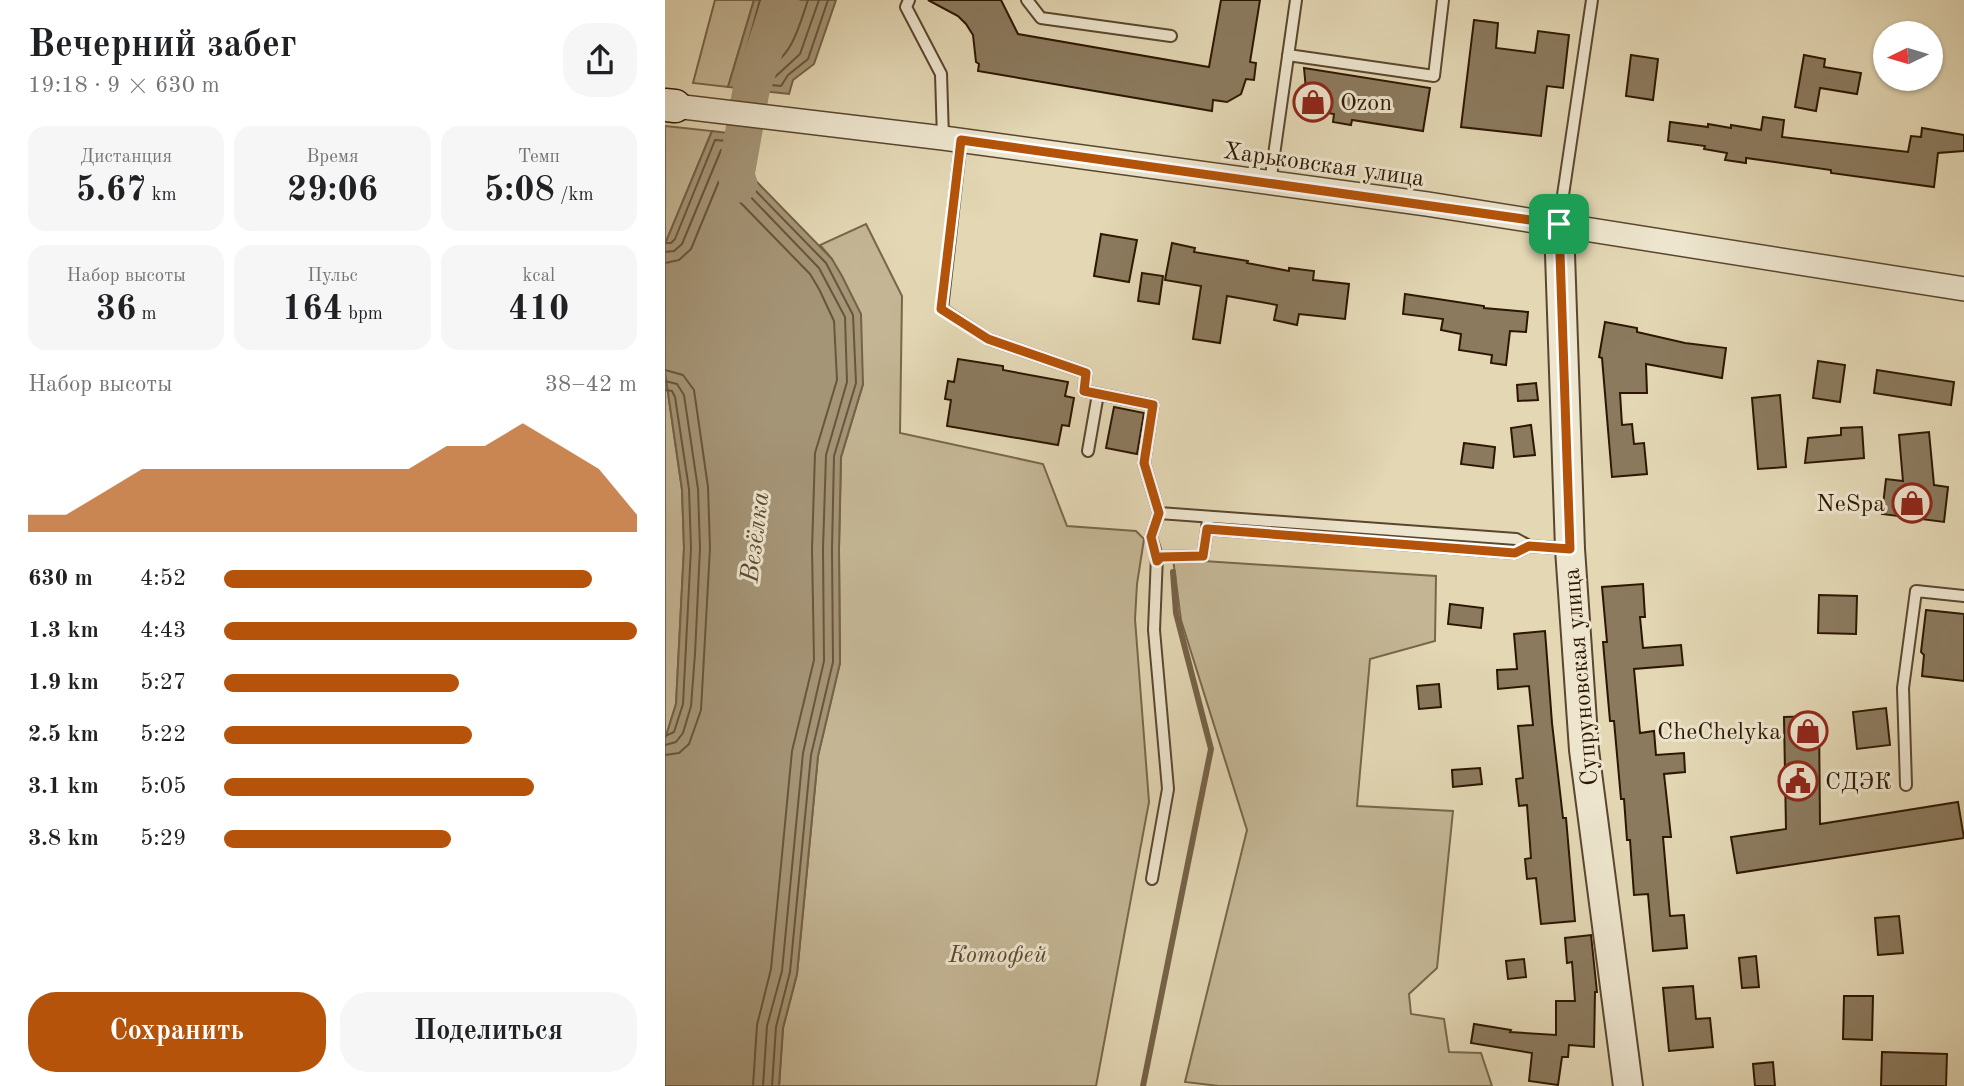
<!DOCTYPE html>
<html lang="ru">
<meta charset="utf-8">
<style>
body{margin:0;font-family:"Old Standard TT",serif;background:#f6f6f6;color:#202124;height:100vh;display:flex;flex-direction:column;font-size:26px;white-space:nowrap}
*{box-sizing:border-box;margin:0}
p{font-size:23px;color:#757577}
.icon{flex:none;width:38px;height:38px;fill:none;stroke:currentColor;stroke-width:2;stroke-linecap:round;stroke-linejoin:round}
.map{position:relative;flex:1;overflow:hidden}
.drawer{display:flex;flex-direction:column;background:#fff;width:665px}
.drawer>*{flex:none}
.needle{width:46px;rotate:265deg}
.fabs{position:absolute;left:1208px;top:21px;display:grid;gap:14px}
.fabs a{display:grid;place-items:center;width:70px;height:70px;border-radius:50%;background:#fff;box-shadow:0 2px 5px #0004;font-size:35px}
.pin{position:absolute;display:grid;place-items:center;width:60px;height:60px;color:#fff;margin:-30px;border-radius:14px;box-shadow:0 4px 10px #0006}
.round{display:grid;place-items:center;flex:none;width:74px;height:74px;border-radius:28px;background:#f6f6f6}
.overview{display:flex;align-items:center;justify-content:space-between;height:119px;padding:0 28px}
h1{font-size:38px;font-weight:800;line-height:52px}
.figures{display:grid;grid-template-columns:repeat(3,1fr);gap:10px;height:119px;padding:7px 28px}
.figures div{display:grid;align-content:center;border-radius:18px;background:#f6f6f6;text-align:center}
.figures b{font-size:35px;font-weight:800}
.figures small{font-size:19px;font-weight:400}
.figures p{font-size:19px}
.chart{height:196px;padding:14px 28px}
.chart p{display:flex;justify-content:space-between}
.chart svg{width:100%;height:126px;margin-top:7px;fill:#b45309;opacity:.7}
.action{display:flex;gap:14px;margin-top:auto;padding:14px 28px}
.action a{flex:1;height:80px;border-radius:28px;background:#b45309;color:#fff;font-size:28px;font-weight:800;line-height:80px;text-align:center}
.action a+a{background:#f6f6f6;color:#202124}
ul{padding:0 28px;list-style:none;font-size:23px}
li{display:grid;grid-template-columns:112px 84px 1fr;align-items:center;height:52px}
li i{height:18px;border-radius:9px;background:#b45309}
main{display:flex;flex:1;min-height:0}
.map>svg:first-child{display:block}
.green{fill:#c4b695;stroke:#78664a;stroke-width:2}
.water{fill:#a59577;stroke:#756247;stroke-width:2}
.lines{fill:none;stroke-linecap:round;stroke-linejoin:round}
.shore{stroke:#68563c;stroke-width:2}
.stream{stroke:#756247;stroke-width:6}
.river{stroke:#a59577;stroke-width:37}
.building{fill:#8b7a5e;stroke:#2c1600;stroke-width:2}
.service-casing{stroke:#5a462d;stroke-width:14}
.minor-casing{stroke:#5a462d;stroke-width:26}
.tertiary-casing{stroke:#5a462d;stroke-width:32}
.secondary-casing{stroke:#2c1600;stroke-width:35}
.service{stroke:#ede5ce;stroke-width:10}
.minor{stroke:#ede5ce;stroke-width:23}
.tertiary{stroke:#ede5ce;stroke-width:28}
.secondary{stroke:#ede5ce;stroke-width:32}
.route-casing{stroke:#fff;stroke-width:14}
.route{stroke:#b45309;stroke-width:9}
.labels{text-anchor:middle;stroke-width:6;stroke-linejoin:round;paint-order:stroke}
.poi-label{font-size:24px;fill:#2c1600;stroke:#ede5ce;text-anchor:start}
.street-label{font-size:24px;fill:#2c1600;stroke:#ede5ce}
.park-label{font-size:24px;font-style:italic;fill:#5a462d;stroke:#ede5ce}
.water-label{font-size:26px;font-style:italic;fill:#5c4930;stroke:#ede5ce}
</style>
<main>
<section class="drawer">
<div class="overview"><div><h1>Вечерний забег</h1><p>19:18 · 9 × 630 m</p></div><a class="round"><svg class="icon" aria-label="share" viewBox="0 0 24 24"><path d="M12 15V3M7 8l5-5 5 5M5 13v7h14v-7"/></svg></a></div>
<div class="figures">
<div><p>Дистанция</p><b>5.67<small> km</small></b></div>
<div><p>Время</p><b>29:06</b></div>
<div><p>Темп</p><b>5:08<small> /km</small></b></div>
</div>
<div class="figures">
<div><p>Набор высоты</p><b>36<small> m</small></b></div>
<div><p>Пульс</p><b>164<small> bpm</small></b></div>
<div><p>kcal</p><b>410</b></div>
</div>
<div class="chart"><p><span>Набор высоты</span>38–42 m</p>
<svg viewBox="0 0 160 44" preserveAspectRatio="none"><path d="M0 44V38L10 38L20 30L30 22L40 22L50 22L60 22L70 22L80 22L90 22L100 22L110 14L120 14L130 6L140 14L150 22L160 38V44z"/></svg>
</div>
<ul>
<li><b>630 m</b>4:52<i style="width:89%"></i></li>
<li><b>1.3 km</b>4:43<i style="width:100%"></i></li>
<li><b>1.9 km</b>5:27<i style="width:57%"></i></li>
<li><b>2.5 km</b>5:22<i style="width:60%"></i></li>
<li><b>3.1 km</b>5:05<i style="width:75%"></i></li>
<li><b>3.8 km</b>5:29<i style="width:55%"></i></li>
</ul>
<div class="action"><a>Сохранить</a><a>Поделиться</a></div>
</section>
<div class="map">
<svg width="1299" height="1086" viewBox="0 0 1299 1086">
<rect width="100%" height="100%" fill="#e3d7b4"/>
<filter id="stains"><feTurbulence type="fractalNoise" baseFrequency=".00286" numOctaves="4"/><feColorMatrix values="0 0 0 0 .2 0 0 0 0 .09 0 0 0 0 .02 0 0 0 .5 -.17"/></filter>
<radialGradient id="worn" r=".72"><stop offset=".6" stop-color="#630" stop-opacity="0"/><stop offset="1" stop-color="#630" stop-opacity=".3"/></radialGradient>
<path class="green" d="M50 0H89L63 87 28 83Z
M0 126 47 131 0 244Z
M201 224 237 296 235 433 378 464 402 526 471 531 479 539 472 584 470 619 484 802 431 1086H114L118 1028 132 974 153 756 175 663 174 549 176 457 198 384 167 259 155 245Z
M0 372 17 490 19 548 11 704 0 739Z
M508 559 771 576 770 641 705 659 692 806 788 811 772 968 744 994 746 1014 779 1019 784 1052 816 1053 827 1086H554L520 1082 582 830 516 620Z"/>
<path class="water" d="M89 0H171L149 64 128 80 124 94 63 87Z
M47 131 88 136 85 162 90 180 167 259 177 276 196 314 198 384 176 457 174 549 175 663 153 756 132 974 118 1028 114 1086H0V739L11 704 19 548 17 489 0 372V244Z"/>
<g class="lines">
<path class="shore" d="M95 0 73 80 76 82 116 86 123 75 143 59 163 0
M104 0 84 72 87 75 110 77 135 54 154 0
M114 0 98 61 101 65C126 63 136 20 143 0
M0 243H6L10 239 50 140 78 142 80 146 79 164 84 184 161 263 188 315 191 383 169 456 167 549 168 662 146 755 125 972 111 1027 107 1086
M0 252 9 251 17 244 56 150H68L77 188 154 268 180 317 182 382 161 455 158 549 159 661 138 753 117 971 102 1026 98 1086
M0 263 14 260 26 249 56 176 60 175 69 196 145 274 154 289 169 321 172 380 150 453 147 549 149 660 127 751 106 969 92 1025 88 1086
M0 370 18 375 29 390 43 487 45 548 36 710 24 744 14 753 0 755
M0 381 12 384 19 395 33 489 35 548 30 654 26 706 18 733 11 742 0 745
M0 390 7 391 10 397 24 489 26 548 18 704 9 732 0 736"/>
<path class="stream" d="M478 1086 546 749 511 613 508 572"/>
<path class="river" d="M74 184 71 175 86 91 116 0"/>
</g>
<path class="building" d="M263 0H336L353 34 544 67 556 0H595L585 62 591 63 589 80 581 79 576 94 562 102 548 100 547 111 313 71 314 64 311 62 308 35 301 24 293 16Z
M809 20 833 23 831 48 870 53 873 31 904 35 898 88 882 86 876 136 796 127Z
M966 55 993 59 988 100 961 96Z
M1139 55 1160 59 1159 67 1196 73 1192 94 1155 88 1151 111 1130 107Z
M639 68 765 88 758 131 687 120 686 125 668 122 669 114 651 111 642 100Z
M1098 117 1119 120 1117 137 1243 152 1246 136 1256 137 1257 128 1299 135V151L1273 153 1269 187 1166 173V170L1081 158V163L1060 160 1062 153 1039 149 1040 146 1003 141 1005 122 1043 127V124L1066 128V125L1096 130Z
M436 234 472 240 464 282 429 276Z
M507 243 530 248 529 252 583 261 582 263 624 271V268L649 271 648 280 684 284 680 319 634 314 632 325 609 320 612 305 562 296 555 343 528 339 536 286 500 280Z
M477 273 498 276 494 304 473 301Z
M740 294 819 306V308L863 312 861 332 845 331 841 365 826 363 827 355 794 350 796 334 776 330 778 319 738 314Z
M940 322 972 328V332L1020 343 1061 348 1057 378 981 364 982 393H955L957 425 967 424 969 444 979 443 982 474 947 477 937 358 934 357Z
M293 359 338 366V370L403 382 400 396 409 398 404 426 397 425 393 445 282 426 286 400 280 399 283 381 289 382Z
M1153 361 1180 365 1175 402 1148 398Z
M1212 370 1289 382 1286 405 1209 393Z
M871 383 873 400 853 401 852 385Z
M1115 395 1121 467 1093 469 1087 398Z
M449 407 479 413 472 454 441 448Z
M866 425 870 455 849 457 846 428Z
M1197 427 1199 458 1140 463 1143 438 1176 435V428Z
M1264 432 1269 485 1283 487 1279 522 1217 514 1221 479 1238 481 1234 435Z
M799 443 830 447 828 468 796 464Z
M978 584 980 617H975L978 648 1016 645 1018 665 969 669 975 733 989 731 991 755 1019 753 1020 772 999 774 1006 837H998L1005 916 1019 915 1022 948 988 951 983 894 969 895 965 840H962L959 799H956L949 721H945L938 642H942L937 587Z
M1154 595 1192 596 1191 634 1153 633Z
M785 604 818 608 816 628 783 624Z
M1261 610 1299 614V681L1257 676 1259 655 1256 652Z
M880 631 887 723 898 818H901L910 921 876 924 871 878 862 879 860 859 866 858 862 805 854 806 851 779 858 778 853 726 868 725 864 686 833 689 832 670 852 669 849 634Z
M774 684 776 707 754 709 752 686Z
M1221 708 1225 745 1192 749 1188 712Z
M1154 716 1155 824 1293 802 1299 838 1072 873 1066 837 1121 829 1119 717Z
M815 768 817 784 788 787 787 770Z
M1234 916 1238 953 1213 955 1210 918Z
M926 935 932 992H930L929 1047 904 1045 903 1057H897L893 1085 864 1081 867 1053 806 1043 809 1024 846 1030 845 1032 891 1035V1001H910L907 962 902 963 900 938Z
M1091 956 1094 987 1077 988 1074 958Z
M859 959 861 977 843 979 841 961Z
M1028 986 1031 1019 1045 1018 1048 1047 1004 1051 998 988Z
M1179 996H1208L1207 1040 1178 1039Z
M1217 1052 1282 1054 1281 1086H1216Z
M1108 1062 1110 1086H1090L1088 1064Z"/>
<g class="lines">
<g class="service-casing">
<path id="service" d="M244 0 241 7 276 74 278 138
M362 0 376 18 506 36
M623 55 769 76 778 0
M296 140 277 309 323 339 421 373 419 391 488 405 479 463 494 513
M605 183 631 0
M894 222 927 0
M423 451 433 394
M543 517 542 529 850 553 864 546
M492 561 496 557 538 556 542 529
M1241 785 1238 688 1251 591 1299 596
M487 879 503 789 489 630 492 556 486 537 494 513 851 539 864 546 905 549"/>
</g>
<g class="minor-casing">
<path id="minor" d="M10 106 278 138 762 204 1299 289"/>
</g>
<g class="tertiary-casing">
<path id="tertiary" d="M894 224 905 549 919 750 963 1086"/>
</g>
<g class="secondary-casing">
<path id="secondary" d="M0 105 10 106"/>
</g>
<use href="#service" class="service"/>
<use href="#minor" class="minor"/>
<use href="#tertiary" class="tertiary"/>
<use href="#secondary" class="secondary"/>
</g>
<g class="lines">
<g class="route-casing">
<path id="route" d="M296 140 894 224 905 549 864 546 850 553 542 529 538 556 496 557 492 561 486 537 494 513 479 463 488 405 419 391 421 373 323 339 276 309Z"/>
</g>
<use href="#route" class="route"/>
</g>
<defs>
<g id="shop-ring" transform="scale(2.0125)"><circle r="9.5" fill="#ede5ce" stroke="#8f2418" stroke-width="1.5"/><path d="M-5-2.5h2.3a2.7 3.5 0 0 1 5.4 0H5L5.5 6h-11ZM-1.5-2.5h3a1.5 2.3 0 0 0-3 0Z" fill="#8f2418"/></g>
<g id="civic-ring" transform="scale(2.0125)"><circle r="9.5" fill="#ede5ce" stroke="#8f2418" stroke-width="1.5"/><path d="M-.6-6.5H3V-4.5H.6V-3L4-1V1h2V6H-6V1h2V-1L-.6-3ZM-1.2 2.5V6h2.4V2.5Z" fill="#8f2418"/></g>
</defs>
<g fill-rule="evenodd">
<use href="#shop-ring" x="648" y="102"/>
<use href="#shop-ring" x="1247" y="503"/>
<use href="#shop-ring" x="1143" y="731"/>
<use href="#civic-ring" x="1133" y="781"/>
</g>
<g class="labels">
<g class="poi-label">
<text x="675" y="110">Ozon</text>
<text x="1220" y="511" text-anchor="end">NeSpa</text>
<text x="1116" y="739" text-anchor="end">CheChelyka</text>
<text x="1160" y="789">СДЭК</text>
</g>
<g class="street-label">
<text transform="translate(659 164) rotate(8)" y="8">Харьковская улица</text>
<text transform="translate(915 677) rotate(-95)" y="8">Супруновская улица</text>
</g>
<g class="park-label">
<text x="333" y="962">Котофей</text>
</g>
<g class="water-label">
<text transform="translate(89 537) rotate(-83)" y="9">Везёлка</text>
</g>
</g>
<rect width="100%" height="100%" filter="url(#stains)"/>
<rect width="100%" height="100%" fill="url(#worn)"/>
</svg>
<div class="fabs">
<a><svg class="needle" viewBox="-14 -14 28 28"><path d="M0-13l5 13h-10z" fill="#e53935"/><path d="M0 13l5-13h-10z" fill="#757577"/></svg></a>
</div>
<div class="pin" style="left:894px;top:224px;background:#1e9e55"><svg class="icon" aria-label="arrive" viewBox="0 0 24 24"><path d="M6 21V4h12l-3 4 3 4H6"/></svg></div>
</div>
</main>
